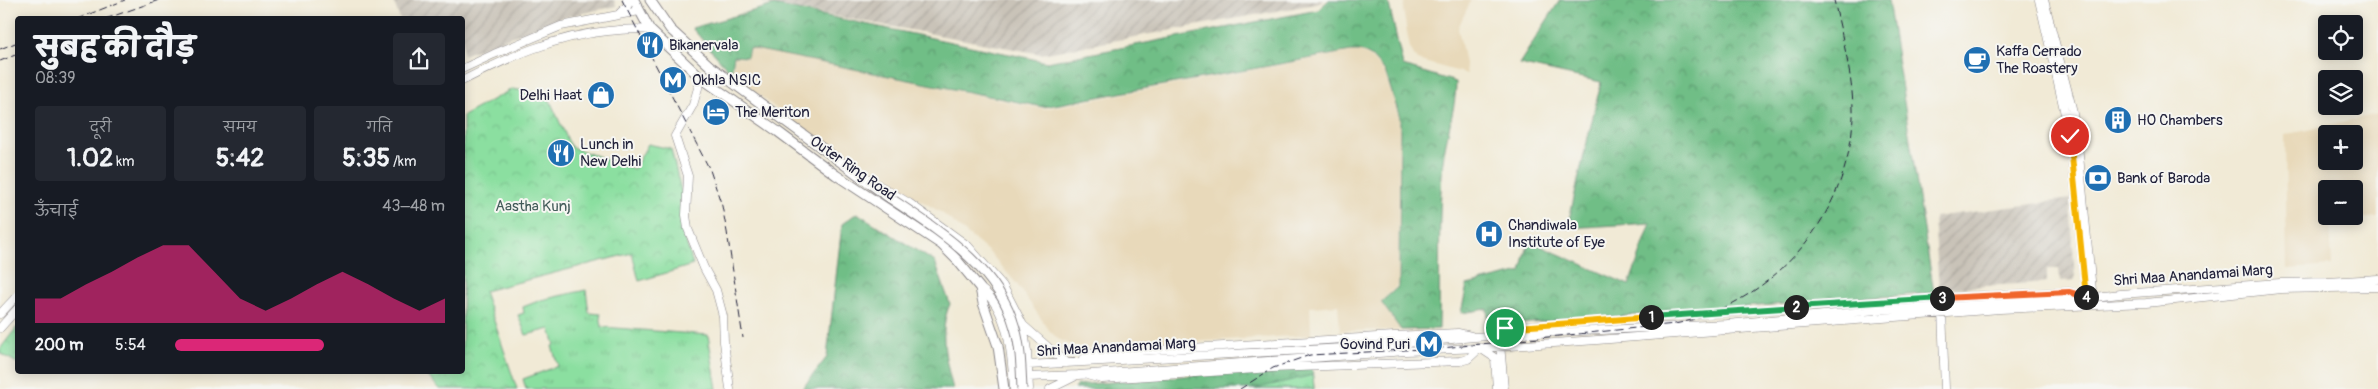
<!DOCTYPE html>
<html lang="hi">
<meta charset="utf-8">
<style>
body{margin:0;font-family:Pangolin,"Playpen Sans Deva",sans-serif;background:#242831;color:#f1f3f6;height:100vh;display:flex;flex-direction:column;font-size:19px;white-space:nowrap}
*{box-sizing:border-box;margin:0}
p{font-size:16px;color:#9ea1a6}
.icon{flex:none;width:28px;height:28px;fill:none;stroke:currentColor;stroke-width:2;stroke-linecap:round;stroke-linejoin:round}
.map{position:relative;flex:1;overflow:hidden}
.side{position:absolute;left:15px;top:16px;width:450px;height:358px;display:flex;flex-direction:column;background:#171b24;border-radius:5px;box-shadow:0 2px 12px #0003}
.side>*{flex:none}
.tools{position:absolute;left:2318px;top:15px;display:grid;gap:10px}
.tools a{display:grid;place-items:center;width:45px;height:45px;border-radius:5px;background:#171b24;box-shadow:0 2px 12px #0003;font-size:25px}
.pin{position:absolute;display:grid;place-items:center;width:42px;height:42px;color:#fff;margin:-21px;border:2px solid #fff;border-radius:50%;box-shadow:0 1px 5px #0007}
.km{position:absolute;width:25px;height:25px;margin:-12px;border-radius:50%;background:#222;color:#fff;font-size:14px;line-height:25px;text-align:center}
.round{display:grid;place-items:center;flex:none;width:52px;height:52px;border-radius:5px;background:#242831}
.overview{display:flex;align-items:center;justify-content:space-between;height:85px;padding:0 20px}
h1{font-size:28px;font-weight:800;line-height:38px}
.stats{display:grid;grid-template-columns:repeat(3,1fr);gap:8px;height:85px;padding:5px 20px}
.stats div{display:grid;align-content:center;border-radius:5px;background:#242831;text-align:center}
.stats b{font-size:25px;font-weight:800}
.stats small{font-size:14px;font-weight:400}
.stats p{font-size:14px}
.chart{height:140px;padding:10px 20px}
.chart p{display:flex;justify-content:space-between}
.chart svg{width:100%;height:90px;margin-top:5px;fill:#db2777;opacity:.7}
ul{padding:0 20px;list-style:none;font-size:16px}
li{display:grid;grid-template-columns:80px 60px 1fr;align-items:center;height:38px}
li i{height:12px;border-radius:6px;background:#db2777}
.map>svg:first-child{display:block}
.built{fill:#e8d9ba;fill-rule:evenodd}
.industrial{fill:url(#industrial-furrows)}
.grass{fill:url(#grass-tufts);stroke:#56806e}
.forest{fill:url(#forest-crowns);stroke:#497060}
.park{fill:url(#park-crowns);stroke:#56806e}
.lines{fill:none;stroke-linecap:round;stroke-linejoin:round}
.secondary-casing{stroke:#8a8688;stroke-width:9}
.primary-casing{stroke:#8a8688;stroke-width:11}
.secondary{stroke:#fff;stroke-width:8}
.primary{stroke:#fff;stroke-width:9}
.rail{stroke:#22223b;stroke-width:1;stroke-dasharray:8 4;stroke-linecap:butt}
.primary-bridge-casing{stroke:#8a8688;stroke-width:11;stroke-linecap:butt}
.primary-bridge{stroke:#fff;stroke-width:9}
.split-1-casing{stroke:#fff;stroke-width:10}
.split-2-casing{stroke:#fff;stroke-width:10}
.split-3-casing{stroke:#fff;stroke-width:10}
.split-4-casing{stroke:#fff;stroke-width:10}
.split-5-casing{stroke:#fff;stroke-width:10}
.split-1{stroke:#f5b400;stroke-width:6}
.split-2{stroke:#22a559;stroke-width:6}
.split-3{stroke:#22a559;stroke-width:6}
.split-4{stroke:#f0652b;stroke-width:6}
.split-5{stroke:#f5b400;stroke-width:6}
.labels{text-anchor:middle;stroke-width:4;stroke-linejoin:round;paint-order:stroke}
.poi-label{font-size:15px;fill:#22223b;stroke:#f6f6f2;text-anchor:start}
.street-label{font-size:15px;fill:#22223b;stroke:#f6f6f2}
.park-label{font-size:15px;fill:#425b59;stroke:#f6f6f2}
</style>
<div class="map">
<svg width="2378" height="389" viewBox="0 0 2378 389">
<defs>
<pattern id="industrial-furrows" width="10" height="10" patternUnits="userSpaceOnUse" patternTransform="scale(1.25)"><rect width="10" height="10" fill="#c9c3b8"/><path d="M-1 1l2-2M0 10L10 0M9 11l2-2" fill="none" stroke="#aca79f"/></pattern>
<pattern id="grass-tufts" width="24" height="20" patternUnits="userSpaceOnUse" patternTransform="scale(1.25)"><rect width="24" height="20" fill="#8bdfa0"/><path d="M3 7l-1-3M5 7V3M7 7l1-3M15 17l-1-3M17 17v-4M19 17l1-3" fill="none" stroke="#78bf8b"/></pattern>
<pattern id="forest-crowns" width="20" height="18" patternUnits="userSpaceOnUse" patternTransform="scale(1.25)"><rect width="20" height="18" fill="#70be86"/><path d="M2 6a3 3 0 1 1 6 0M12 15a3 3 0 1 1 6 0" fill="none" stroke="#5c9a6f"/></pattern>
<pattern id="park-crowns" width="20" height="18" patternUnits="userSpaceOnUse" patternTransform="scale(1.25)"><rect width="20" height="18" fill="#8bdfa0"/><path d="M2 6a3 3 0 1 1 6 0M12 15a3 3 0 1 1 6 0" fill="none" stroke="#78bf8b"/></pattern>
</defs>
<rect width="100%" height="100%" fill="#f6f6f2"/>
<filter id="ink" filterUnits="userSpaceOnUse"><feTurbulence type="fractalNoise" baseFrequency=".02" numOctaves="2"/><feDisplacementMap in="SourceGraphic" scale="10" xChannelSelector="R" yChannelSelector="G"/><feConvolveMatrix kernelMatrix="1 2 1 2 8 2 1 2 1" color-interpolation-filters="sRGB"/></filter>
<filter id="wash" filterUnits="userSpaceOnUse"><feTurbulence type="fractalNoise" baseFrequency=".0096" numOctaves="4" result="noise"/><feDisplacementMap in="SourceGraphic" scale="20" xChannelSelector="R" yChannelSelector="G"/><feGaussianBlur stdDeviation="1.12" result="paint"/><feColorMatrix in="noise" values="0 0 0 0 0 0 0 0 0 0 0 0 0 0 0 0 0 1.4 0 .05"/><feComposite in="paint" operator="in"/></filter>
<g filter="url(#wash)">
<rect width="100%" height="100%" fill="#f1ead6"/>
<path class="built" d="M1405 0H1471L1458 28 1467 74 1417 60 1410 48 1403 10Z
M750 48 1044 109 1351 52H1360L1370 57 1384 72 1399 118 1398 285 1380 302 1400 330 1340 331 1338 305 1310 307 1311 335 1087 348 1072 345 1058 339 1049 330 1016 283 990 253 942 213 810 135 732 74 735 57 747 58Z
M2378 114V217L2330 221 2332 266 2287 269 2285 135ZM2326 134H2354V161H2326ZM2326 189H2354V216H2326Z"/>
<path class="industrial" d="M393 0H614L616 6 560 18 463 55 462 19H400Z
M762 0H1323L1320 3 1041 54 763 3Z
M2070 199 2075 280 2060 281 2059 269H2047V282L1939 289 1934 217Z"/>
<path class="grass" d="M586 290 589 313 600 314 602 327 708 335 717 389H526L523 379 558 366 552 346 555 345 550 329 526 335 518 315 524 313 523 307 541 300Z"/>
<path class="forest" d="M1329 0H1388L1403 66 1456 82C1456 109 1446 134 1443 161 1438 217 1440 273 1439 329L1401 330 1381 302 1399 286 1400 118 1385 71 1371 56 1361 51H1351L1043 107 749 48 747 57 734 56 731 73 692 28 774 5 1047 62 1318 10Z
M1560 0H1888L1934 293 1489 326 1487 309 1461 313 1467 285 1521 272 1529 241 1629 285 1651 223 1567 228 1601 82 1519 64Z
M857 213 935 262 950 304C938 330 946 362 953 389H802L827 357 842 224Z
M1312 365 1314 389H1074L1077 385Z"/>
<path class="park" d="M512 89 547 94 571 147 634 169 648 144 671 149 682 194 684 235 693 265 639 281 632 253 484 291 517 389H440L423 371H462L463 116Z
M17 327 18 363H17L0 353V349Z
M1313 375 1314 389H1254Z"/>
</g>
<g filter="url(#ink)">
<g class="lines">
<g class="secondary-casing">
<path id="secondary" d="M2039 0 2070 136 2087 301
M2044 0 2072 108 2078 145 2093 301
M618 15 628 5 627 0
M462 69 494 54 561 26 639 11
M701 78 693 105 675 136 688 176 686 215 688 229 704 268 716 290 723 316 724 342 730 389
M462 81C509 57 555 36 608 31 622 30 636 28 650 30
M867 178 909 203 968 246 1003 286 1023 325 1027 351 1029 389
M980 288C1009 308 1012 356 1014 389
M1942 310 1945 389
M0 314 18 295
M1023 325 1066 363
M0 328 18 308
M1499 335 1502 330 1509 327 1935 298 2069 292 2083 298
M1500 344 1504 389
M1480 348 1495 358 1497 389
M1080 362 1089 354 1394 336 1458 333 1471 336
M1017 369 1028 365 1345 348 1499 335 1727 324 1877 310 2077 299 2120 294 2280 283 2327 282 2378 279
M1013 371 1028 377 1078 375 1406 351 1480 348 1597 340 2000 309 2146 303 2281 289 2378 287
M1090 376 1102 379 1272 368 1460 361 1468 359 1480 348
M1050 389 1074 377"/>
</g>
<g class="primary-casing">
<path id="primary" d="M634 0 650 30 701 78 777 131 836 175 942 245 957 260 980 288 983 303 998 346 1004 389
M650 0 670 29 710 66 887 196"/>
</g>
<use href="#secondary" class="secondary"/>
<use href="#primary" class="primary"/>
<path class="rail" d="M622 0 710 170 722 206 727 232 743 338
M77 19 125 0
M105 19 159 0
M0 49 18 42
M0 61 18 54
M1240 389 1273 368 1310 355 1442 348 1675 324C1772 304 1849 218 1853 117 1854 78 1842 38 1834 0"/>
<g class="primary-bridge-casing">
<path id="primary-bridge" d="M887 196C937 230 998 266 1015 328 1021 348 1021 369 1022 389"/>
</g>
<use href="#primary-bridge" class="primary-bridge"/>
</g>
</g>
<g class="lines" filter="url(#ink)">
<g class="split-1-casing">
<path id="split-1" d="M1505 328 1651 317"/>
</g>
<g class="split-2-casing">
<path id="split-2" d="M1651 317 1796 307"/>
</g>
<g class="split-3-casing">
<path id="split-3" d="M1796 307 1942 298"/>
</g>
<g class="split-4-casing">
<path id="split-4" d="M1942 298 2069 292 2086 297"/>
</g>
<g class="split-5-casing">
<path id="split-5" d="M2070 136 2086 297"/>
</g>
<use href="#split-1" class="split-1"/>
<use href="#split-2" class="split-2"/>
<use href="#split-3" class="split-3"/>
<use href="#split-4" class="split-4"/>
<use href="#split-5" class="split-5"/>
</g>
<defs>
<g id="restaurant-disc" transform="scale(1.4375)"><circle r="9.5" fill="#1f6fb2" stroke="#f6f6f2"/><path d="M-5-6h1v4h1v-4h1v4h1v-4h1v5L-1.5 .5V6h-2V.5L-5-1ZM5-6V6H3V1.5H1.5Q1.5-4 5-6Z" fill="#fff"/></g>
<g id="cafe-disc" transform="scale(1.4375)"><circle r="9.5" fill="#1f6fb2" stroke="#f6f6f2"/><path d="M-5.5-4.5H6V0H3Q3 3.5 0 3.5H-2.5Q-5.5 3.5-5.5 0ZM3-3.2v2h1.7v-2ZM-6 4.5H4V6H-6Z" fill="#fff"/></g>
<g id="metro-disc" transform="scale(1.4375)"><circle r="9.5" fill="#1f6fb2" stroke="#f6f6f2"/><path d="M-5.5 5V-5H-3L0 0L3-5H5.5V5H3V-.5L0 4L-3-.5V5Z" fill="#fff"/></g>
<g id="shop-disc" transform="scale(1.4375)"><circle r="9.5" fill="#1f6fb2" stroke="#f6f6f2"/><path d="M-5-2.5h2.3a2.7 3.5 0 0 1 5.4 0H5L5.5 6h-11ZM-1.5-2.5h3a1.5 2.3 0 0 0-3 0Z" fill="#fff"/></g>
<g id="hotel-disc" transform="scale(1.4375)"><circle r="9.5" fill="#1f6fb2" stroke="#f6f6f2"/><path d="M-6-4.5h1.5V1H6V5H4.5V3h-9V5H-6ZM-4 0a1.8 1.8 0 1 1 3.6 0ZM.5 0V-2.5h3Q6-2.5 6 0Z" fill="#fff"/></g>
<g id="building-disc" transform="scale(1.4375)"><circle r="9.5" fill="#1f6fb2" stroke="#f6f6f2"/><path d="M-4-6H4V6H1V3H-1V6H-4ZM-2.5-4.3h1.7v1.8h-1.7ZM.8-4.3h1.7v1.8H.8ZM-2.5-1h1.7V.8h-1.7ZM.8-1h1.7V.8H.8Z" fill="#fff"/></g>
<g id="bank-disc" transform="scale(1.4375)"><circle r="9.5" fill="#1f6fb2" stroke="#f6f6f2"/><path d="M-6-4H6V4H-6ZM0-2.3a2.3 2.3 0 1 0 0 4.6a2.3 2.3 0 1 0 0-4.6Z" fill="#fff"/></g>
<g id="hospital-disc" transform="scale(1.4375)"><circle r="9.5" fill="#1f6fb2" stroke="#f6f6f2"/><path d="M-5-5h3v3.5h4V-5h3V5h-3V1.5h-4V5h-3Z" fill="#fff"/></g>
</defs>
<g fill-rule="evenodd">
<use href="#restaurant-disc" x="650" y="45"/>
<use href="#cafe-disc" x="1977" y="60"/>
<use href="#metro-disc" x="673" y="80"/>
<use href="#shop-disc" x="601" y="95"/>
<use href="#hotel-disc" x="716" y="112"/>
<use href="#building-disc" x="2118" y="120"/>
<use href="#restaurant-disc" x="561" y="153"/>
<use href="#bank-disc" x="2098" y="178"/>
<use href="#hospital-disc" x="1489" y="234"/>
<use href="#metro-disc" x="1429" y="344"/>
</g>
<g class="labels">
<g class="poi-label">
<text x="669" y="50">Bikanervala</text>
<text x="1996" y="56">Kaffa Cerrado<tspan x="1996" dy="17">The Roastery</tspan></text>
<text x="692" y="85">Okhla NSIC</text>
<text x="582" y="100" text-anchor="end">Delhi Haat</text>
<text x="735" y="117">The Meriton</text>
<text x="2137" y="125">HO Chambers</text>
<text x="580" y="149">Lunch in<tspan x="580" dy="17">New Delhi</tspan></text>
<text x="2117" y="183">Bank of Baroda</text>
<text x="1508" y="230">Chandiwala<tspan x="1508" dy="17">Institute of Eye</tspan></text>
<text x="1410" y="349" text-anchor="end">Govind Puri</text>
</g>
<g class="street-label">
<text transform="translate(853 168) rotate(35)" y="5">Outer Ring Road</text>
<text transform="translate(2193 275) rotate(-4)" y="5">Shri Maa Anandamai Marg</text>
<text transform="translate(1116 347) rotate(-3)" y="5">Shri Maa Anandamai Marg</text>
</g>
<g class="park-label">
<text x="533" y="211">Aastha Kunj</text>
</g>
</g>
</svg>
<div class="tools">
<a><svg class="icon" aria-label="locate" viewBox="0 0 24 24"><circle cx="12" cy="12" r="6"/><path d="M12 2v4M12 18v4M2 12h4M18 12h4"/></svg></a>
<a><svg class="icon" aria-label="layers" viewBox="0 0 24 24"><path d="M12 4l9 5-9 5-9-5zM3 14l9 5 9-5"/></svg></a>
<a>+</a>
<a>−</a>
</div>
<div class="pin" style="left:1505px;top:328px;background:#1e9e55"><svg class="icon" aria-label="arrive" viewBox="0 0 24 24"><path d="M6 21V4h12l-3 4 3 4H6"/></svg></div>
<div class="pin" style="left:2070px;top:136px;background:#d93025"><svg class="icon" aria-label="check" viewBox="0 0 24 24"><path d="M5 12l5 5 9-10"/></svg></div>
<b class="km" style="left:1651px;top:317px">1</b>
<b class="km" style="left:1796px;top:307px">2</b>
<b class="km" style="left:1942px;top:298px">3</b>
<b class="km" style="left:2086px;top:297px">4</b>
<section class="side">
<div class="overview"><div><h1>सुबह की दौड़</h1><p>08:39</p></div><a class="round"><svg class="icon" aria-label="share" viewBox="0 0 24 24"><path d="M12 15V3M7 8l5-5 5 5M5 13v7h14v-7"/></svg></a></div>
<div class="stats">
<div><p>दूरी</p><b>1.02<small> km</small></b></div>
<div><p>समय</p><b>5:42</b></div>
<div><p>गति</p><b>5:35<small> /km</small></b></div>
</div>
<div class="chart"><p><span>ऊँचाई</span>43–48 m</p>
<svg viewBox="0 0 160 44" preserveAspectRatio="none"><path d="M0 44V32L10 32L20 25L30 19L40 12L50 6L60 6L70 19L80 32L90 38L100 32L110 25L120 19L130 25L140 32L150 38L160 32V44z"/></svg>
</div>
<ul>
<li><b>200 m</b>5:54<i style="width:55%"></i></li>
</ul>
</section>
</div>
